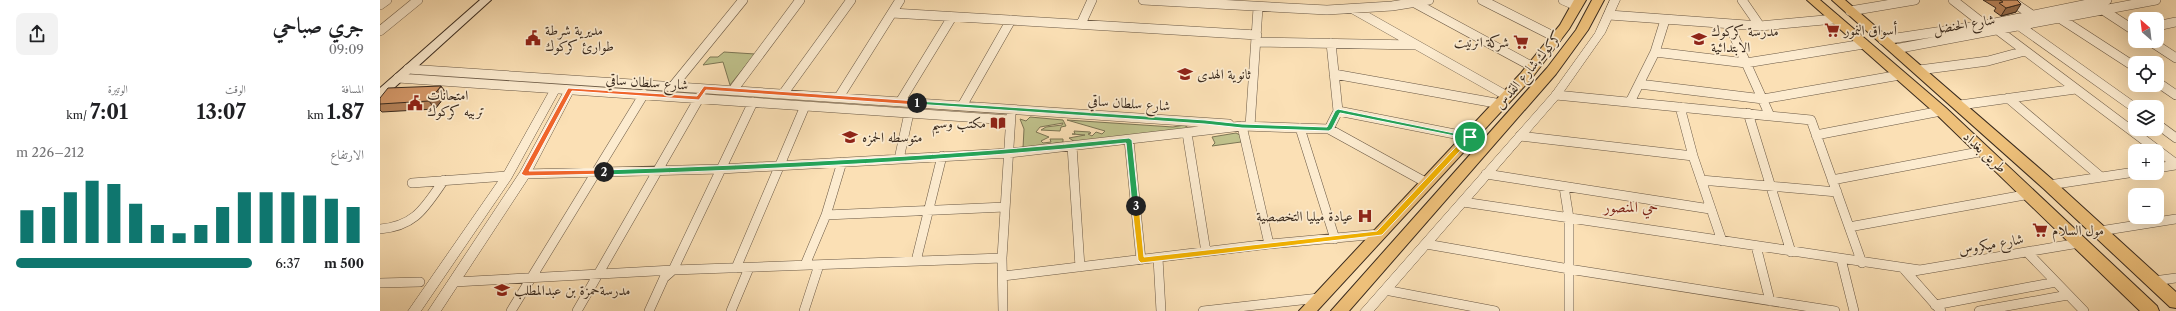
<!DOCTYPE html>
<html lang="ar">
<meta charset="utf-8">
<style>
body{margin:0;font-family:"Libre Caslon Text",Amiri,serif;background:#f2f2f2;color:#202124;direction:rtl;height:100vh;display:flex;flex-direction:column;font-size:15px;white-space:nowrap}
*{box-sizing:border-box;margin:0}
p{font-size:13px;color:#757577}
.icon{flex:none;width:22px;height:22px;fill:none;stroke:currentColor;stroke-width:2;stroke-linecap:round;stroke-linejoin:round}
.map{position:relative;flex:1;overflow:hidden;direction:ltr}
.panel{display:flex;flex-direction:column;background:#fff;width:380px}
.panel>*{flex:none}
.needle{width:26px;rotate:332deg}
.tools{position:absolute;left:1748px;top:12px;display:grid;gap:8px}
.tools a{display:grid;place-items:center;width:36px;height:36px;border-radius:8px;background:#fff;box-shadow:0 4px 16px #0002;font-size:20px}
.pin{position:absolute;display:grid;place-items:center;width:34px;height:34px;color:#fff;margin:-17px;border:2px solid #fff;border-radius:50%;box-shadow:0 1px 4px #0007}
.km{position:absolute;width:20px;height:20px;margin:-10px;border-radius:50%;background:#222;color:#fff;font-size:11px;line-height:20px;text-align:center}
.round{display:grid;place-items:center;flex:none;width:42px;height:42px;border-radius:8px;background:#f2f2f2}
.head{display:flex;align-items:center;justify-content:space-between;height:68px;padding:0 16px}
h1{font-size:22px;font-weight:800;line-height:30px}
.figures{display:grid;grid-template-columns:repeat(3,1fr);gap:6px;height:68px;padding:4px 16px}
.figures div{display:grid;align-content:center}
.figures b{font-size:20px;font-weight:800}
.figures small{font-size:11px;font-weight:400}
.figures p{font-size:11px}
.chart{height:112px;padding:8px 16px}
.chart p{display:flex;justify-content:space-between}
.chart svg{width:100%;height:72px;margin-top:4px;stroke:#0f766e;stroke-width:6}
ul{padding:0 16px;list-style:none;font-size:13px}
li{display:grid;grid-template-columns:64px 48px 1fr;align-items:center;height:30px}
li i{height:10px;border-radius:5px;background:#0f766e}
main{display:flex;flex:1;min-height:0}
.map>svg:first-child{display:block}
.green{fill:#c0c28c;stroke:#7c7655}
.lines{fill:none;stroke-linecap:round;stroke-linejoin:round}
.minor-casing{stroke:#6a5844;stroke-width:10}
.tertiary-casing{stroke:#6a5844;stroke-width:1}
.secondary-casing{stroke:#392a1e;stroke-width:2}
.primary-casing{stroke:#392a1e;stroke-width:2}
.minor{stroke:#fcebcf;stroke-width:9}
.tertiary{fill:#fcebcf;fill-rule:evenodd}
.secondary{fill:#fcebcf;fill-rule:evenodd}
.primary{fill:#eec07a;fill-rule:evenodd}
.wall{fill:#b58259;stroke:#392a1e}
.shaded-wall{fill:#946a49;stroke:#392a1e}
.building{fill:#d39768;stroke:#392a1e}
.split-1{fill:#22a559;stroke:#fff}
.split-2{fill:#f0652b;stroke:#fff}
.split-3{fill:#22a559;stroke:#fff}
.split-4{fill:#f5b400;stroke:#fff}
.labels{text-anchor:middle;stroke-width:3.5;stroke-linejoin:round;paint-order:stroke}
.street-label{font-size:14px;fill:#392a1e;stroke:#fcebcf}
.poi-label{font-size:14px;fill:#392a1e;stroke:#fcebcf;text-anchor:start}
.neighbourhood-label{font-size:15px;fill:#7a1f14;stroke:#fcebcf}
</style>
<main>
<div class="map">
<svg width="1796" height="311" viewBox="0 0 1796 311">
<rect width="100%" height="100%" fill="#fbe0b5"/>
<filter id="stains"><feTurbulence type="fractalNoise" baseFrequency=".005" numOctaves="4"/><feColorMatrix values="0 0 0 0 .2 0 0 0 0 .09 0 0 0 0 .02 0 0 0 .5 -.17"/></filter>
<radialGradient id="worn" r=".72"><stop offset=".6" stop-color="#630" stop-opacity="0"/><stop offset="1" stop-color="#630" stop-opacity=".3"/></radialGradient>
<path class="green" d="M344 52 375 54 350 85 343 62 323 65 330 57H338Z
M650 117 683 120 686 126 681 127 680 131 661 130 666 127 682 125 683 123 660 127 656 132 669 137 661 141 663 143 671 142 670 139H683V142L643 148 644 129 640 119 646 121Z
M687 120 793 127 804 125 810 129 695 142 689 138 705 135 692 134H695L694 131 710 132 711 133 708 134 712 136 716 132 722 134 725 131Z
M856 133 860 135 861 142 832 146 835 143 832 137Z"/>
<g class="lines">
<g class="minor-casing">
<path id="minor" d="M763 0 947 10 1012 6 1049 0
M1102 0 1177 38
M1183 0 1197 6
M1362 0 1380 26
M1573 0 1605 25
M1630 0 1652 15
M1035 3 1153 67
M0 5 7 0
M973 9 1127 96
M1723 10 1755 31
M1470 11 1535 0
M512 13 877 35
M1229 15 1380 26 1455 19
M1681 19 1755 67
M701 24 712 0
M1349 25 1390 116
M1777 26 1796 22
M1641 27 1755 108
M0 31 38 0
M1619 31 1796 164
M1503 40 1610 24 1727 0
M1770 41 1796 58
M876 42 1035 45
M1515 49 1776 0
M1275 52 1366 63 1484 44
M28 69 849 124
M1539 70 1608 61 1645 51
M954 74 1121 104
M18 78 630 120
M1777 82 1796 95
M1259 84 1383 99 1520 75
M293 86 363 0
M353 90 420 0
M403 94 471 0
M1176 95 1431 120 1482 263
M459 97 520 0
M1628 98 1721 177
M520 102 572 17
M1250 102 1275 52 1285 20
M1580 105 1696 89
M582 106 631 20
M1300 107 1313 156 1342 241
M958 111 1090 137
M1368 113 1411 252
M1777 124 1796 138
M862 126 889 244
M870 126 878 8
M920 128 955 239
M949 129 958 111 951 43
M807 133 826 252
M1436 135 1561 111
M1140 136 1313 156
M749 140 761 260
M692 146 700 267
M519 159 529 113
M1777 168 1796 165
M145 174 341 169 629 153 862 126 949 129 1047 183
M1106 174 1330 209
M1321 180 1457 192
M1452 180 1604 151
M32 183 127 176
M1669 185 1755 172
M1184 187 1189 218V311
M1083 202 1540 270
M446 215 625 207
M1469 227 1650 194
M0 229C36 226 45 207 64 180
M1720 231 1796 219
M1046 244 1189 269 1455 311
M1376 246 1390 301
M1647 252 1704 311
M778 258 781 311
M1461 259 1474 311
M536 261 562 156
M425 265 446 215 462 162
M356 268 425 106
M1523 268 1561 311
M1534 271 1699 243
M623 276 889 244 999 234
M1774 281 1796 278
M74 282 293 270 622 258
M0 283 40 282
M1005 290 1115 311
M1555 305 1676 282
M131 311 264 94
M197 311 321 95
M269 311 284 278 293 270 373 102
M351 311 369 268
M424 311 439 265
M623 311 622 258 631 115
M823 311 939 298
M1599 311 1688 295"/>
</g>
<g class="tertiary-casing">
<path id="tertiary" d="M1230 0H1240L1225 33 1180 97 994 311H980L1172 93 1215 33Z
M176 85 181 88 131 179 41 311H28L123 174 171 88Z
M190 86 195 89 149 177 61 311H48L140 172 185 89Z"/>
</g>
<g class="secondary-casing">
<path id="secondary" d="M100 0H111L4 97 0 98V88Z"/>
</g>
<g class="primary-casing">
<path id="primary" d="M1194 0H1206L1189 29 1151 79 937 311H919L1141 73 1180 25Z
M1212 0H1224L1208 30 1176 74 969 311H951L1167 68 1196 30Z
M1427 0H1440L1566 108 1777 306 1779 311H1760L1556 114Z
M1452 0H1465L1674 181 1796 292V308L1790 307 1664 189Z"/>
</g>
<use href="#minor" class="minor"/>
<use href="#tertiary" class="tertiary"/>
<use href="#secondary" class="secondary"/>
<use href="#primary" class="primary"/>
</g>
<path class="wall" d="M1603 0H1637L1636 12 1621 16 1614 11 1616 8Z
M67 94 55 109 2 112 0 110V98Z"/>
<path class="shaded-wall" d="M1641 4 1636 12 1621 16 1626 8Z
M61 86 67 94 55 109 49 101Z"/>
<path class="building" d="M1620 0H1637L1641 4 1626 8 1619 3 1623 2Z
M61 86 49 101 0 104V98L8 88Z"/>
<path class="split-1" d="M537 101 825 120 862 124 947 127 955 111 958 109 1093 137 1090 139 960 113 952 129 949 131 862 128 825 124 535 104Z"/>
<path class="split-2" d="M324 86 537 101 540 103 537 105 326 90 319 100 192 91 149 171 224 170 228 172 227 174 145 176 141 174 188 88 317 96Z"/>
<path class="split-3" d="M749 138 752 140 759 206 756 208 752 206 746 143C573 161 398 169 224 175L221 172 224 170C399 164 575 156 749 138Z"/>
<path class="split-4" d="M1087 135 1093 137 1002 235 761 263 758 260 752 206 756 203 759 206 764 257 997 231Z"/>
<defs>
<g id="supermarket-bare" transform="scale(1.2)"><path d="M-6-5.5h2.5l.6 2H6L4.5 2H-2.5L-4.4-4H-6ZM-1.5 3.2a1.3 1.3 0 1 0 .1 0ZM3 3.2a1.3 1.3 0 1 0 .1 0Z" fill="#8f2418" stroke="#fcebcf" stroke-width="2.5" paint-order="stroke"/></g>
<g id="civic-bare" transform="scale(1.2)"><path d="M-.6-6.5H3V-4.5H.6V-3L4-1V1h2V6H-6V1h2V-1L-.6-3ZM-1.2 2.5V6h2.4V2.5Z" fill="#8f2418" stroke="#fcebcf" stroke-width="2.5" paint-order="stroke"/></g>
<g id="school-bare" transform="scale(1.2)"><path d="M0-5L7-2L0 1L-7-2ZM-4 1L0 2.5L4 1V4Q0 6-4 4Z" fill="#8f2418" stroke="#fcebcf" stroke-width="2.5" paint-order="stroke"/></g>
<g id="library-bare" transform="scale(1.2)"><path d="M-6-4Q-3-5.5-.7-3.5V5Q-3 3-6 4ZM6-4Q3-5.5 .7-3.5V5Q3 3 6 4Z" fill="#8f2418" stroke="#fcebcf" stroke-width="2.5" paint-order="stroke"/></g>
<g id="hospital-bare" transform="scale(1.2)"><path d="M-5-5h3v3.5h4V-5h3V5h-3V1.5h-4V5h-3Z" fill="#8f2418" stroke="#fcebcf" stroke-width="2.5" paint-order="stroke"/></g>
</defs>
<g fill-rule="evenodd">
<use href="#supermarket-bare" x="1452" y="30"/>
<use href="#civic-bare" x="153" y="38"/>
<use href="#school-bare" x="1319" y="39"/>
<use href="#supermarket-bare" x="1141" y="42"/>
<use href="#school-bare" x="805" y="74"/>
<use href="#civic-bare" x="35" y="103"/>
<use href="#library-bare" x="618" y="123"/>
<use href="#school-bare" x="470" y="137"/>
<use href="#hospital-bare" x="985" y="216"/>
<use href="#supermarket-bare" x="1660" y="230"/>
<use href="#school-bare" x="122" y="290"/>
</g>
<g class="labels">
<g class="street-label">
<text transform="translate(1584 24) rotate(-9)" y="5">شارع الحنضل</text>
<text transform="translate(1148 70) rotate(-50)" y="5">كركوك,شارع القدس</text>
<text transform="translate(267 82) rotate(4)" y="5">شارع سلطان ساقي</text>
<text transform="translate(749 103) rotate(4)" y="5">شارع سلطان ساقي</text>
<text transform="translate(1605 152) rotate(43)" y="5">طريق بغداد</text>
<text transform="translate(1611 244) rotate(-10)" y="5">شارع ميكروس</text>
</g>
<g class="poi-label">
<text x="165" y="35">مديرية شرطة<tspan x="165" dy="16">طوارئ كركوك</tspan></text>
<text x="1464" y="35">أسواق النمور</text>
<text x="1331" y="36">مدرسة كركوك<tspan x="1331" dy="16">الابتدائية</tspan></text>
<text x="1129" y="47" text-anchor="end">شركة انرنيت</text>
<text x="817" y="79">ثانوية الهدى</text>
<text x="47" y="100">امتحانات<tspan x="47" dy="16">تربيه كركوك</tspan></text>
<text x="606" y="128" text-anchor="end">مكتب وسيم</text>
<text x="482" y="142">متوسطه الحمزه</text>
<text x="973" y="221" text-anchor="end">عيادة ميليا التخصصية</text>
<text x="1672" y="235">مول السلام</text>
<text x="134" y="295">مدرسةحمزة بن عبدالمطلب</text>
</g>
<g class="neighbourhood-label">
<text x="1251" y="212">حي المنصور</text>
</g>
</g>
<rect width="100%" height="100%" filter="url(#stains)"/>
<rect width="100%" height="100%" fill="url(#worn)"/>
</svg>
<div class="tools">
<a><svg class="needle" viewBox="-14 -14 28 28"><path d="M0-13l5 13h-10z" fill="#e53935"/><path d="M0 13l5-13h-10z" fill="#757577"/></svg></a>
<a><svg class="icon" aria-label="locate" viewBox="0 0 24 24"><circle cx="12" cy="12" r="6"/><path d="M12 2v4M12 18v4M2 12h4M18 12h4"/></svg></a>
<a><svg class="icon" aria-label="layers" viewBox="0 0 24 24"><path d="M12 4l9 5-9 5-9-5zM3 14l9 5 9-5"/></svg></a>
<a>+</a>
<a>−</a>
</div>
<div class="pin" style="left:1090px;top:137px;background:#1e9e55"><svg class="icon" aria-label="arrive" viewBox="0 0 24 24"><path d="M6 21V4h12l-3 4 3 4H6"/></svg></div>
<b class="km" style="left:537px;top:103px">1</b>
<b class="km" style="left:224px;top:172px">2</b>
<b class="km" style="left:756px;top:206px">3</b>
</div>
<section class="panel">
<div class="head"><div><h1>جري صباحي</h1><p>09:09</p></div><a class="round"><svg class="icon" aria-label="share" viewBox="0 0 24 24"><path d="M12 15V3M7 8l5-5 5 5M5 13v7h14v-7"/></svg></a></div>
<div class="figures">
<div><p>المسافة</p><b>1.87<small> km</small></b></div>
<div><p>الوقت</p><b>13:07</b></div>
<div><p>الوتيرة</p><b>7:01<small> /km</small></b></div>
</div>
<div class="chart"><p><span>الارتفاع</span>212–226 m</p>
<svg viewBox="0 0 160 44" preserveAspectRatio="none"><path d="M5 44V24M15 44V22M25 44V13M35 44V6M45 44V8M55 44V20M65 44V33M75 44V38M85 44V33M95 44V22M105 44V13M115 44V13M125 44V13M135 44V15M145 44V17M155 44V22"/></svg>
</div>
<ul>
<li><b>500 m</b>6:37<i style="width:100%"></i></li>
</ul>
</section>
</main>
